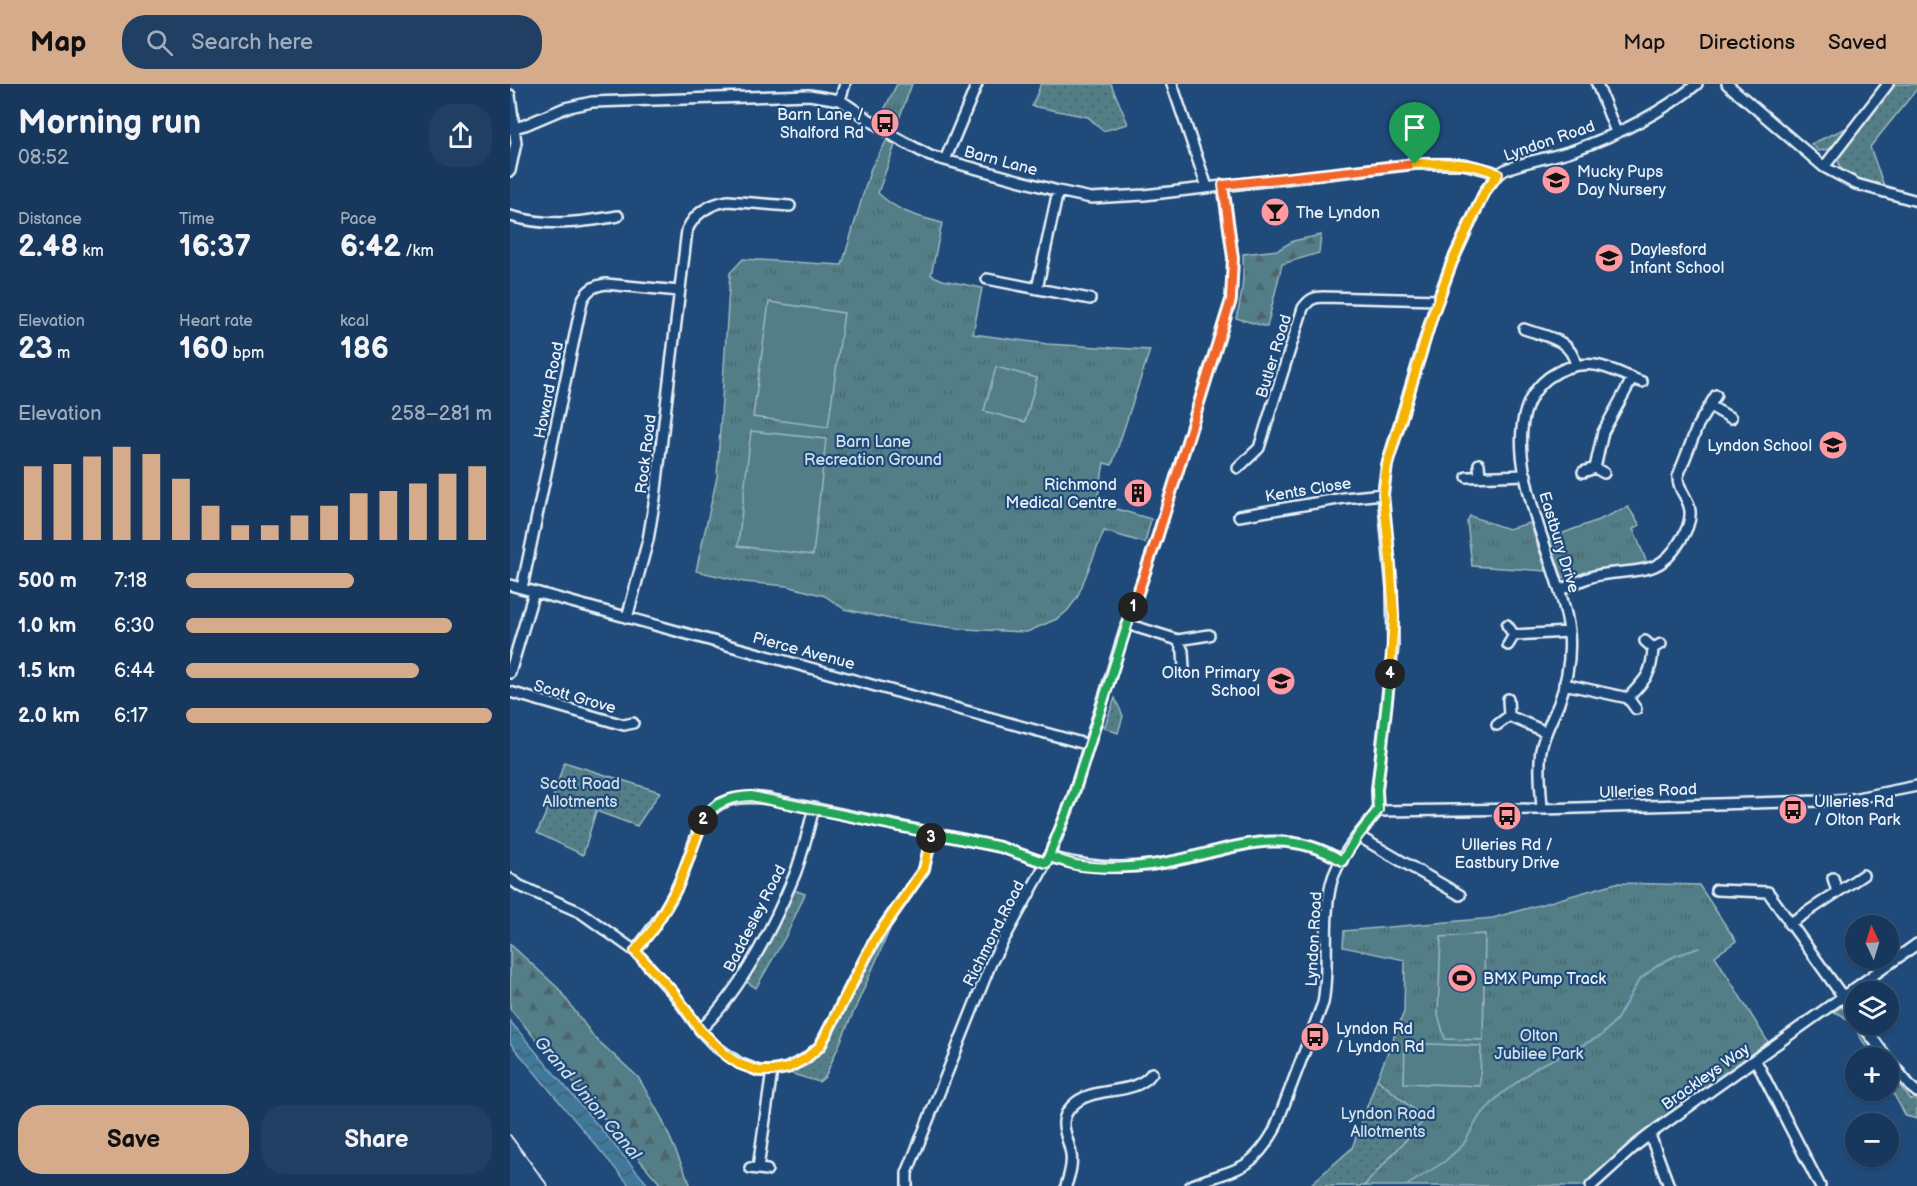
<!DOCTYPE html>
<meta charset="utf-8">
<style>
body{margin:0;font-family:"Balsamiq Sans",sans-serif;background:#203f62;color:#f1f3f6;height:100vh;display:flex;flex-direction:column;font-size:22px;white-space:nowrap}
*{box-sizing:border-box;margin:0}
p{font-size:20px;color:#9eacbb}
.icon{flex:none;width:33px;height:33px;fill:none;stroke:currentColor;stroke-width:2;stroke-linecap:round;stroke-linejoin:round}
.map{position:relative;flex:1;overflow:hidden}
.sheet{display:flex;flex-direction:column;background:#17385c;width:510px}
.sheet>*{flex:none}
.needle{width:39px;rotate:356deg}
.tools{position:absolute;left:1335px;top:831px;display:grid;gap:12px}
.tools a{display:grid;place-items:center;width:54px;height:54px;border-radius:50%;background:#17385c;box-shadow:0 2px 4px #0004,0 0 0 2px #365272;font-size:30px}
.pin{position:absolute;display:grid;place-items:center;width:51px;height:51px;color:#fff;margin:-62px -26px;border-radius:50% 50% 50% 0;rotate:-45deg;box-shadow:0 0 6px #0007}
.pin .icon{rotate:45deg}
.km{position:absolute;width:30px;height:30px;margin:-15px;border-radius:50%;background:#222;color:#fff;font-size:16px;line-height:30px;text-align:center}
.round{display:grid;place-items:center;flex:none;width:63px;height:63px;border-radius:24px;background:#203f62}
.headline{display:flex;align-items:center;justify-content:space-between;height:102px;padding:0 18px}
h1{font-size:33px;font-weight:800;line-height:45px}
.stats{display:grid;grid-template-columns:repeat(3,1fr);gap:9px;height:102px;padding:6px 18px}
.stats div{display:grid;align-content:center}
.stats b{font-size:30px;font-weight:800}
.stats small{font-size:16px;font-weight:400}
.stats p{font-size:16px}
.chart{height:168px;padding:12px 18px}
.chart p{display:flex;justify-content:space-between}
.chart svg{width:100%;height:108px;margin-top:6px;stroke:#d6ab8b;stroke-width:6}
.action{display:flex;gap:12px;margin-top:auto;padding:12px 18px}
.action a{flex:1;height:69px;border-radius:24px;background:#d6ab8b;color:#111;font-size:24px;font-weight:800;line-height:69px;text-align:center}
.action a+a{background:#203f62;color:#f1f3f6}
ul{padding:0 18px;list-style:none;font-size:20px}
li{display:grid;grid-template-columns:96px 72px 1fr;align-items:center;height:45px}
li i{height:15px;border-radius:8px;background:#d6ab8b}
header{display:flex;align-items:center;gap:36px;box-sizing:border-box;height:84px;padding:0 30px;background:#d6ab8b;color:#111}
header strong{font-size:28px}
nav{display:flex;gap:33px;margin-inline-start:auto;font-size:21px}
.search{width:420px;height:54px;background:#203f62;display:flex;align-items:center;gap:15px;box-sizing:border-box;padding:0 21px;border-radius:24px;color:#9eacbb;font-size:22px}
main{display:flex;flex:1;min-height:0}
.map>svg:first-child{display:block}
.grass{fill:url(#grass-dots);stroke:#9eb8c0;stroke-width:1.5}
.forest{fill:url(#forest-firs);stroke:#9eb8c0;stroke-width:1.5}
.park{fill:url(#park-tufts);stroke:#9eb8c0;stroke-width:1.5}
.pitch{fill:#537e87;stroke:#9eb8c0;stroke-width:1.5}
.water{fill:url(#water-waves);stroke:#83a8c0;stroke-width:1.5}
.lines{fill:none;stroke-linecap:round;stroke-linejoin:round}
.stream{stroke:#83a8c0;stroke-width:2}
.minor-casing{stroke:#e8f1f8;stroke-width:14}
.minor{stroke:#1f4a7a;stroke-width:9}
.rail{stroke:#e8f1f8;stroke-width:2}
.split-1-casing{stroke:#fff;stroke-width:12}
.split-2-casing{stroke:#fff;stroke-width:12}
.split-3-casing{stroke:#fff;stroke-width:12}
.split-4-casing{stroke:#fff;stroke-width:12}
.split-5-casing{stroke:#fff;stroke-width:12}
.split-1{stroke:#f0652b;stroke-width:8}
.split-2{stroke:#22a559;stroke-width:8}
.split-3{stroke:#f5b400;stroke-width:8}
.split-4{stroke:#22a559;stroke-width:8}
.split-5{stroke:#f5b400;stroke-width:8}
.labels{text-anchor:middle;stroke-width:4.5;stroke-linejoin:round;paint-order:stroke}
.poi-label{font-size:16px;fill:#e8f1f8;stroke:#1f4a7a;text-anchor:start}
.street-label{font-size:16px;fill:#e8f1f8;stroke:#1f4a7a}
.park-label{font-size:16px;fill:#d2e0e7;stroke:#1f4a7a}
.water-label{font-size:18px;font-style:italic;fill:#cfdfea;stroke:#1f4a7a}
</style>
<header>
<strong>Map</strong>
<div class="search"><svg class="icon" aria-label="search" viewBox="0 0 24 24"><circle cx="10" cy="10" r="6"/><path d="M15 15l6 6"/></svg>Search here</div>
<nav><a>Map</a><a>Directions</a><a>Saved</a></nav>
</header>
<main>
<section class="sheet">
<div class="headline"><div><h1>Morning run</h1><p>08:52</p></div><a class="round"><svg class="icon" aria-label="share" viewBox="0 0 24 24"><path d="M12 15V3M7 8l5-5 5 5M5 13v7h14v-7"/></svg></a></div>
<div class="stats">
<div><p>Distance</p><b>2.48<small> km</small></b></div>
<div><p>Time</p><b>16:37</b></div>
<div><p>Pace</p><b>6:42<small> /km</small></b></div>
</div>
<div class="stats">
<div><p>Elevation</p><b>23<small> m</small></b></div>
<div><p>Heart rate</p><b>160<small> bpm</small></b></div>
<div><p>kcal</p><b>186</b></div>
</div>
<div class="chart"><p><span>Elevation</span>258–281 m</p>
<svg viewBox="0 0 160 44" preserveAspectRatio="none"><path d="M5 44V14M15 44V13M25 44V10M35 44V6M45 44V9M55 44V19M65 44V30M75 44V38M85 44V38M95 44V34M105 44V30M115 44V25M125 44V24M135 44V21M145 44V17M155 44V14"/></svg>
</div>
<ul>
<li><b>500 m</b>7:18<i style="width:55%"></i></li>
<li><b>1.0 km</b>6:30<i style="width:87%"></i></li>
<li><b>1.5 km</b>6:44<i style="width:76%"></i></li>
<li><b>2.0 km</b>6:17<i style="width:100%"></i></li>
</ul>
<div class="action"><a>Save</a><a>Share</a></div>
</section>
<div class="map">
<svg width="1407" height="1102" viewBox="0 0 1407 1102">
<defs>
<pattern id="grass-dots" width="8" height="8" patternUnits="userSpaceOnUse" patternTransform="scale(1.5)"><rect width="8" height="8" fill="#537e87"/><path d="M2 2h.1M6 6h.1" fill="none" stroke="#4d666c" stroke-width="1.8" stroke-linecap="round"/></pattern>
<pattern id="forest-firs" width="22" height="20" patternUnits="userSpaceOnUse" patternTransform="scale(1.5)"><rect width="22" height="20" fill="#537e87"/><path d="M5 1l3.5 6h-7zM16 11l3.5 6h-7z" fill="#4d666c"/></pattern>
<pattern id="park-tufts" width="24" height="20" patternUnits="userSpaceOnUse" patternTransform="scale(1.5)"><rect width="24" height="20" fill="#537e87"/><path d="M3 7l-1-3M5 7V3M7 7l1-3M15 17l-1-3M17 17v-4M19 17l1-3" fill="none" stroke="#4d666c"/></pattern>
<pattern id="water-waves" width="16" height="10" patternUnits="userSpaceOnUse" patternTransform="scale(1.5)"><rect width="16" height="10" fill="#40789a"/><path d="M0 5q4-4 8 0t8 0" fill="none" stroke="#436072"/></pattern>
</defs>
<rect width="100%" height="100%" fill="#1f4a7a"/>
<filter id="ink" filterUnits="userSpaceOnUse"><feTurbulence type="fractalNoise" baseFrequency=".0167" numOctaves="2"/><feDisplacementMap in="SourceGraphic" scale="12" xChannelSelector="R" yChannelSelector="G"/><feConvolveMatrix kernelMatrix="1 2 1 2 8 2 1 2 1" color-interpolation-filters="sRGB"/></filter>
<g filter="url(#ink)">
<path class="grass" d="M531 0H601L618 40 593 47 578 33 522 22Z
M1382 0H1407V5L1360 63 1374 102 1352 96 1330 85 1328 74Z
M1343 41 1325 64 1309 67 1301 60Z
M605 614 613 632 608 649 594 644Z
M54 678 150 708 127 742 86 727 73 771 27 749 44 711Z
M284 806 295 810 277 850 246 904 235 897 265 846Z
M380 845 315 993 309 998 279 989 302 975 313 964 323 948 350 893Z
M1334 922C1340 926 1345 933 1346 940L1348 941 1371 973H1362C1353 959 1341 930 1323 928Z
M1379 987 1401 1016 1407 1014V1035L1396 1032 1379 1002Z
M867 995 915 1035 854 1102H799L842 1064Z"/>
<path class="forest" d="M811 151 809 169 772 180 757 243 726 234C733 212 734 192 733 170L768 166 783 157Z
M0 860 48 904 84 953 128 993 151 1033 181 1102H152L0 925Z"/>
<path class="park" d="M387 0H402L387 40 372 30Z
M377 56 385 61 368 109C388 128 406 132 432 139L421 191 433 196 472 204 463 250 537 260 640 266 602 381 594 379 588 412 605 417 603 424 641 435 635 459 594 447 567 514 558 526 549 534 517 548 453 545 385 536 334 525 315 512 277 502 234 498 186 487 207 393 220 189 233 175 332 181 361 84Z
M1118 423 1130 441 1123 445 1138 481 1097 484 1053 494 1037 455 1091 435Z
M960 432 998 445 1020 439 1036 487 962 482 957 438Z
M1106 799 1189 801 1226 857 1205 872 1258 958 1126 1053 1074 1102H854L915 1035 867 995 894 928 895 876 833 863 834 847 983 834Z"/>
<path class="pitch" d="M259 218 334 229 318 343 243 333Z
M486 283 527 294 515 338 474 327Z
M241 347 316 355 303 471 228 462Z
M975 850 973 956 935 955 928 931 931 853Z
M895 959 971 962 970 1002 894 999Z"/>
<path class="water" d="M0 937 139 1102H120L0 959Z"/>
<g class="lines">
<path class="stream" d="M896 1102 934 1078 953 1061 969 1033 990 1011 1027 983 1091 952 1107 935 1129 896 1148 881 1165 872 1189 864"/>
<g class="minor-casing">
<path id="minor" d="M662 0 697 103
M1087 0 1106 48
M1217 0 1314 83 1346 100 1407 117
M0 11 6 59 0 87
M330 16 335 0
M0 45 15 41 55 24 82 18 299 11 330 16 385 53 420 72 548 107 581 114 634 111 905 80H953L981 87 988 90
M435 76 467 0
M1314 83 1378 0
M0 132C39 143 68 139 108 132
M477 195 580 215
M527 205 548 107
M1014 245C1037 253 1060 254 1066 281
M1200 322 1221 334
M969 380 970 392
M728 384 749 364 793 224C799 216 803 213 813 213L928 216
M1085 384 1093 348 1122 295
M1073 388 1085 384 1094 389
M957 393 1016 391
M729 432 834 414 873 410
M0 501 579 661
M12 504 72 217C77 206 83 202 96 200L169 207
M1050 506C1062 501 1076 493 1089 491 1124 484 1149 494 1170 457 1176 448 1181 437 1180 427 1179 414 1167 405 1168 392L1188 341 1206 311
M117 534 138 456 145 414 177 146C185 129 199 120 218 117L280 122
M617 540 668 556 699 551
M997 541 1004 551 998 561
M1004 551 1059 548
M668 556 673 567 674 585
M1135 557 1143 564 1151 560
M0 589 24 508
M1054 600 1118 614 1126 625
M0 608 114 641 123 639
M1118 614C1136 595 1142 590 1143 564
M999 632 1036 648
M987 641 999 632 998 615
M1032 725C1031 705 1028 685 1031 666 1034 649 1043 634 1049 619 1057 597 1061 571 1059 548 1053 482 970 347 1038 294 1052 284 1068 279 1085 281 1101 283 1117 293 1132 298
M868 727 1032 725 1309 717 1342 715 1407 702
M848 752 950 811
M539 773C573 782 605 786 640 781 708 773 766 735 832 777
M1323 794 1327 808
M0 795 10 802 70 828 125 867 164 910 190 946 205 962 229 979 249 987H262L277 984 295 975 310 962 365 855 414 785 422 749
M1206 806 1258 808 1346 931
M1279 840 1353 791
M125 867C141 847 157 825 168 801 192 750 185 704 259 715L490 763 536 779
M1352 940 1377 974
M190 946C232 906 263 843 285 790 293 769 298 746 304 724
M1245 975 1310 1102
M1378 975 1402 1004 1407 1008
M1140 1051 1159 1102
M240 1084 257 1086
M248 1084 262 987
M397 1102V1089L481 879 536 779 551 743 562 715 617 540 647 454 721 216 723 174 713 101
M556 1102C559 1092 563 1081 561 1070 558 1051 546 1038 562 1022 582 1000 624 1014 642 989
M680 1102C722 1084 738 1092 764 1047L813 919C820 880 812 839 821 800 827 775 852 746 868 727L867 706 883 562 882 504 873 410 877 381 923 229 942 178 975 107 988 90 997 85C1018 76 1042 74 1064 66 1107 51 1151 29 1187 0
M1081 1102 1125 1062 1147 1045 1407 860"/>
</g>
<use href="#minor" class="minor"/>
<path class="rail" d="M0 1051 38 1102"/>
</g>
</g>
<g class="lines" filter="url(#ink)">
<g class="split-1-casing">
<path id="split-1" d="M623 523 647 454 721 216 723 174 713 101 905 80"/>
</g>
<g class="split-2-casing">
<path id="split-2" d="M193 736C204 718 221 713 241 712L490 763 536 779 562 715 623 523"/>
</g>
<g class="split-3-casing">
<path id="split-3" d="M193 736 168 802 144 844 125 867 164 909 190 946 217 972 229 980 249 987H262L278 984 295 975 310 962 365 855 414 785 421 754"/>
</g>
<g class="split-4-casing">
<path id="split-4" d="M421 754 422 749 490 763 536 779 539 773C548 775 557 779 566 781 589 785 616 784 640 781 708 773 766 735 832 777L848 752 868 726 867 706 880 590"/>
</g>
<g class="split-5-casing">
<path id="split-5" d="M880 590 884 533 880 475 873 410 877 381 923 230 942 178 975 107 988 90C963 77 932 79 905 80"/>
</g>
<use href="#split-1" class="split-1"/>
<use href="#split-2" class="split-2"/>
<use href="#split-3" class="split-3"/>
<use href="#split-4" class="split-4"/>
<use href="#split-5" class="split-5"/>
</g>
<defs>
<g id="bus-disc" transform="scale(1.5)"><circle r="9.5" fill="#ff9aa2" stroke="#1f4a7a"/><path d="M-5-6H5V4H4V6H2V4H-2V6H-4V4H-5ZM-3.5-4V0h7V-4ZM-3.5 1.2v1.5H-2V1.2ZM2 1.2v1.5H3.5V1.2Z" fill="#111"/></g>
<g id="school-disc" transform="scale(1.5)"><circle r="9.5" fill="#ff9aa2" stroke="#1f4a7a"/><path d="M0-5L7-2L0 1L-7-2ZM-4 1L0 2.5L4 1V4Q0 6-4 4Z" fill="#111"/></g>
<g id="bar-disc" transform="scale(1.5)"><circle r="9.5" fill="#ff9aa2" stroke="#1f4a7a"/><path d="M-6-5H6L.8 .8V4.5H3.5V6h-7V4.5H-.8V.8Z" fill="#111"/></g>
<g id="building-disc" transform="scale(1.5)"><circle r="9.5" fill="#ff9aa2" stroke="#1f4a7a"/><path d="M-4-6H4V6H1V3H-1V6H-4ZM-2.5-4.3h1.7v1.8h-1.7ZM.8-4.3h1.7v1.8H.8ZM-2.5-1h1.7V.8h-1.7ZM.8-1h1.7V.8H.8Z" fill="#111"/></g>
<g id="stadium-disc" transform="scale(1.5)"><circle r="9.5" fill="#ff9aa2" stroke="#1f4a7a"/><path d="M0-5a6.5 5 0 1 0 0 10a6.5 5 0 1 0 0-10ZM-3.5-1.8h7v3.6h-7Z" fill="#111"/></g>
</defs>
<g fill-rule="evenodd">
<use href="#bus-disc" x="375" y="39"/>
<use href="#school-disc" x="1046" y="96"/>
<use href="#bar-disc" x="765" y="128"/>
<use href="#school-disc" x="1099" y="174"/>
<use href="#school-disc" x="1323" y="361"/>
<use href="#building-disc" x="628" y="409"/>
<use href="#school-disc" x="771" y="597"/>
<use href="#bus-disc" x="1283" y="726"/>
<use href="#bus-disc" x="997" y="732"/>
<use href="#stadium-disc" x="952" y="894"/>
<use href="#bus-disc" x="805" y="953"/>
</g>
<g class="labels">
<g class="poi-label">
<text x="354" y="36" text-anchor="end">Barn Lane /<tspan x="354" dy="18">Shalford Rd</tspan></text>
<text x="1067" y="93">Mucky Pups<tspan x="1067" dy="18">Day Nursery</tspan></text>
<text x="786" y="134">The Lyndon</text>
<text x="1120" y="171">Daylesford<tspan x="1120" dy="18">Infant School</tspan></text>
<text x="1302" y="367" text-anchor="end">Lyndon School</text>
<text x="607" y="406" text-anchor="end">Richmond<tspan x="607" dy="18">Medical Centre</tspan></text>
<text x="750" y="594" text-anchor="end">Olton Primary<tspan x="750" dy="18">School</tspan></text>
<text x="1304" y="723">Ulleries Rd<tspan x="1304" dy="18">/ Olton Park</tspan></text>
<text x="997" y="766" text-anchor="middle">Ulleries Rd /<tspan x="997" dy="18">Eastbury Drive</tspan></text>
<text x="973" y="900">BMX Pump Track</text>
<text x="826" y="950">Lyndon Rd<tspan x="826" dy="18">/ Lyndon Rd</tspan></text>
</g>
<g class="street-label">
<text transform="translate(1039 56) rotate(-19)" y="6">Lyndon Road</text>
<text transform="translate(491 76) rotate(15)" y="6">Barn Lane</text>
<text transform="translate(763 272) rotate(-73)" y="6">Butler Road</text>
<text transform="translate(38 306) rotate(-79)" y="6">Howard Road</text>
<text transform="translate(135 370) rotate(-83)" y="6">Rock Road</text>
<text transform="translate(798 405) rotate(-9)" y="6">Kents Close</text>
<text transform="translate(1050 458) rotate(73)" y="6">Eastbury Drive</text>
<text transform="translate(294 566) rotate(15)" y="6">Pierce Avenue</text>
<text transform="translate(65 612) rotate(16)" y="6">Scott Grove</text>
<text transform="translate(1138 706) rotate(-2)" y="6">Ulleries Road</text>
<text transform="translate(244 834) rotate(-63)" y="6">Baddesley Road</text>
<text transform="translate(483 849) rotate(-63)" y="6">Richmond Road</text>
<text transform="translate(803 855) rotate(-87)" y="6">Lyndon Road</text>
<text transform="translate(1195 992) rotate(-35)" y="6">Brackleys Way</text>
</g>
<g class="park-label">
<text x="363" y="363">Barn Lane<tspan x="363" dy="18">Recreation Ground</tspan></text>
<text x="70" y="705">Scott Road<tspan x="70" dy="18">Allotments</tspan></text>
<text x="1029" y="957">Olton<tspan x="1029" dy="18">Jubilee Park</tspan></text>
<text x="878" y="1035">Lyndon Road<tspan x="878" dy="18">Allotments</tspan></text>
</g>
<g class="water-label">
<text transform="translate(78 1014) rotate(50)" y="6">Grand Union Canal</text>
</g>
</g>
</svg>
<div class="tools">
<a><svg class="needle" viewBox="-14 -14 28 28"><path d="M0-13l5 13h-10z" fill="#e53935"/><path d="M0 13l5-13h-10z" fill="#9eacbb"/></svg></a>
<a><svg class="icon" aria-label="layers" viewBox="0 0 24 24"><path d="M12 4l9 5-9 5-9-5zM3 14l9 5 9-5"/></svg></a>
<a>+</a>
<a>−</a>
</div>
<div class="pin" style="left:905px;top:80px;background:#1e9e55"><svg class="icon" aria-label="arrive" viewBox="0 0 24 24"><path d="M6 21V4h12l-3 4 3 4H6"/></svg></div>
<b class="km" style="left:623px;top:523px">1</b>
<b class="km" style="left:193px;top:736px">2</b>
<b class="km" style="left:421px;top:754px">3</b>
<b class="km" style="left:880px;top:590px">4</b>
</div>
</main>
